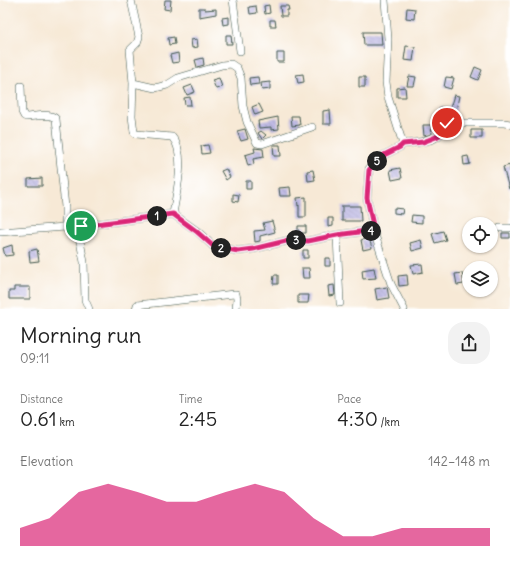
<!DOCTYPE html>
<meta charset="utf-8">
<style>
body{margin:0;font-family:Delius,sans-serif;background:#f2f2f2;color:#222;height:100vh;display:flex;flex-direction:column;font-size:15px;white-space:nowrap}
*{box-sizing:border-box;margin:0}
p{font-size:13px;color:#767676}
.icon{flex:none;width:22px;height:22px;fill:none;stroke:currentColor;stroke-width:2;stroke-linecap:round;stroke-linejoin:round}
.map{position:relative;height:309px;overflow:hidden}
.sheet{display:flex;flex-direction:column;background:#fff;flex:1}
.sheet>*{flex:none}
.buttons{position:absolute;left:462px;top:217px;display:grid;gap:8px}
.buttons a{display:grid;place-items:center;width:36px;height:36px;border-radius:50%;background:#fff;box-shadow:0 1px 3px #0004;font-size:20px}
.pin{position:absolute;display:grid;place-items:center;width:34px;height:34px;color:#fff;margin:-17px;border:2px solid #fff;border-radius:50%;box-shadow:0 1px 4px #0007}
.km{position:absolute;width:20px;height:20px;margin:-10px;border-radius:50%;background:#222;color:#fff;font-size:11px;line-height:20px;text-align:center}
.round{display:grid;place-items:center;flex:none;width:42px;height:42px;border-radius:16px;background:#f2f2f2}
.summary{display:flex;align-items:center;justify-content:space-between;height:68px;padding:0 20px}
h1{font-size:22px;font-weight:600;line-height:30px}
.metrics{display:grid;grid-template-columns:repeat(3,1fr);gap:6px;height:68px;padding:4px 20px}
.metrics div{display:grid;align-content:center}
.metrics b{font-size:20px;font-weight:600}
.metrics small{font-size:11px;font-weight:400}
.metrics p{font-size:11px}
.chart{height:112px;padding:8px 20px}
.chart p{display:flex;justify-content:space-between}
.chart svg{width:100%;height:72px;margin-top:4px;fill:#db2777;opacity:.7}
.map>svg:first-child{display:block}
.building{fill:url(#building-back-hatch)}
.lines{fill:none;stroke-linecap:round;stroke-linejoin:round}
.minor-casing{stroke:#3f574c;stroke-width:8}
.minor{stroke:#fff;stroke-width:7}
.route-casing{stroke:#fff;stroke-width:8}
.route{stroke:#db2777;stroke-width:5}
</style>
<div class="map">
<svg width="510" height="309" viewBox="0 0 510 309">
<defs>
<pattern id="building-back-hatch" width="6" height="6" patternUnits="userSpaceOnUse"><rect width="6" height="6" fill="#c0bbe5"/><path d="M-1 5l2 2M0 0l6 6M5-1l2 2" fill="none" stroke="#9b99ba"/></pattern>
</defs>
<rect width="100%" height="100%" fill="#fff"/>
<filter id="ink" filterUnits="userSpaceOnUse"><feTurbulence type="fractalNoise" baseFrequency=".025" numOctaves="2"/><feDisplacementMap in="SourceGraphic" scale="8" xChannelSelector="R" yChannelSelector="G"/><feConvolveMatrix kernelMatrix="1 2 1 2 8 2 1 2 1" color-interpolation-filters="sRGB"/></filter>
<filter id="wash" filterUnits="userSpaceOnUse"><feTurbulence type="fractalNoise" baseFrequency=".012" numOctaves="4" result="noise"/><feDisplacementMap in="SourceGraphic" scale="16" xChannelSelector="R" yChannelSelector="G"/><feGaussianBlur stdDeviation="0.9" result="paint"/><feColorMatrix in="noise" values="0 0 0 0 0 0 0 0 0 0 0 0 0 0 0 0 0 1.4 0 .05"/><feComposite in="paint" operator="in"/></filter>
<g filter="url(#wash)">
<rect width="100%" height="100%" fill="#f7e9d6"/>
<g id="blocks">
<path class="building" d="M165 0H171L170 10 164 9Z
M269 5 270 13 265 14 264 6Z
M256 6 257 13 250 14 249 7Z
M280 6H288L289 10H287V16H281Z
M199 8H205V10L216 9V14L199 17Z
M407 8 415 9 414 19 406 18Z
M229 17V24L223 25 222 18Z
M270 20H275L276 26H270Z
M363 32H381L382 45H364Z
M226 35H231L232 44H226Z
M174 37 175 44 169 45 168 38Z
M197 39 198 47 192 48 191 40Z
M406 46 415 47 413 61 404 60Z
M178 53 179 62 172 63 170 55Z
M277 53H284V62H277Z
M203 58 204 65 197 67 195 60Z
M475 67 482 70 478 80 471 77Z
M303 74 304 82 298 83 296 75Z
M409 76 416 77 414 86H407Z
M258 77 259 84 250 85 249 78Z
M359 77H365V87H359Z
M446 77 454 78 451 89 444 87Z
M219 78 222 87 216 89 212 80Z
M270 82V89L262 90 261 83Z
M192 85 195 92 187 95 184 88Z
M405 87 406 97H397V88Z
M454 95 459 96 455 115 445 112 444 118 438 117 440 107 450 108Z
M190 97 191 105H185L184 98Z
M259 104 263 112 255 115 252 107Z
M330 110 331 124H323V111Z
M291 116H299L300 125 292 126Z
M278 117 279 129 271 130V127L259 128 258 121Z
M423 125H431L432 134 424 136Z
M245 129 248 139 241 141 237 131Z
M471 130H482V138H471Z
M261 131 266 135 262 139 258 133Z
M208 145 210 153 202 154 201 146Z
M273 145H280L281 156H274Z
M254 148 263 149 264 157 253 159 254 164 248 166 245 155 255 152Z
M468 156 470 164 464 165 463 157Z
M510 165V189H509L503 167Z
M400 168 402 178 392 180 390 170Z
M226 169 230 177 226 180 221 171Z
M313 170 315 180 308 181 307 171Z
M42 178V186H28V179Z
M246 181H251V189H246Z
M290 187 291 196H280L279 188Z
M233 194 239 195 238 202 233 201Z
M306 197V217H299V205L298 206 297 198Z
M342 206H360L361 221H342Z
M394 208 403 209 402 214 394 213Z
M412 215 422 216V223L411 222Z
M328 218H333V226L328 227Z
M272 221 275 232 260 236V241L255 242 254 231 265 230 263 223Z
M298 226H306V233H298Z
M443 231 446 240 435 243 432 234Z
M502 233H510V238H502Z
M369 238 372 248 363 250 361 240Z
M421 240 423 248 412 251 410 243Z
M12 245 13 255 5 256 3 248Z
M37 249 39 261 30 262 29 251Z
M303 250H308V258H303Z
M325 258H330V266H325Z
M422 264 423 272 413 274 411 265Z
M302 268H309L310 278H303Z
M374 268 376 278 363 279 362 270Z
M462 273 464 284 457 285 455 274Z
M274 275H278V284H273Z
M407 275 408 285 399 286 398 276Z
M334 285 335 295 329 296 328 286Z
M14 287H30V299H9V291H14Z
M387 287 389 298 377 300 375 289Z
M298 295H309L308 303H298Z"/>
</g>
</g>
<g filter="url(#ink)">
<use href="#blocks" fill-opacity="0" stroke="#3f574c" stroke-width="1"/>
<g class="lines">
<g class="minor-casing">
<path id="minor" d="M233 0 240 51
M385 0 388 39 386 82 388 97 403 144 400 147 380 157 369 169 367 198 375 235 391 284 404 309
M133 83 155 88 167 85 178 78 222 65 231 64 237 68 241 78 243 106 247 122 257 143 262 144 312 127
M21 86 22 112 24 116 26 117C34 117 50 112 56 119L65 207V227
M403 144C413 143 434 142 440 134 442 132 442 128 443 125L447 123H504L510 124
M173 214 197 231 213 246 238 251 253 249 290 240 308 241 337 235 374 230
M500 228H510
M0 232 65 227 73 232 80 241 84 262 85 300 89 309
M73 232 81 226 173 214C176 194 187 153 172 137L136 134 134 132 132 116 133 83 130 50 137 43 139 37 131 0
M337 235 340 303
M136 309 137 305 234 294H236L237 299 236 309"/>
</g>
<use href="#minor" class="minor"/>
</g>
</g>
<g class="lines" filter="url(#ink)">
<g class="route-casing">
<path id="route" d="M81 226 173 214 196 231 213 246 238 251 253 249 290 240 308 241 337 235 374 230 367 198 369 170 380 157 400 147 403 144 423 142 436 137 441 134 443 125 447 123"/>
</g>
<use href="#route" class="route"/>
</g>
</svg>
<div class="buttons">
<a><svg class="icon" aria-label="locate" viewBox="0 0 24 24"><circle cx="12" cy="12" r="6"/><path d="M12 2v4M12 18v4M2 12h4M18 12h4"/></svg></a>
<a><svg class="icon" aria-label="layers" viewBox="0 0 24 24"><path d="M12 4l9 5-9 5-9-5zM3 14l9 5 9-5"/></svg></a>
</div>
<div class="pin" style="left:81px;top:226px;background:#1e9e55"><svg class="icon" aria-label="arrive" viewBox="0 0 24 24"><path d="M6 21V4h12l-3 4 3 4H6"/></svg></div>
<div class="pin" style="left:447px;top:123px;background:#d93025"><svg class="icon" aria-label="check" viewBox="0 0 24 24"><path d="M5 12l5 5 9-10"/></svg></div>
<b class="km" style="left:157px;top:216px">1</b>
<b class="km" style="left:221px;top:248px">2</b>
<b class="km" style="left:296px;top:240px">3</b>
<b class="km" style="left:371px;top:231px">4</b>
<b class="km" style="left:377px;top:161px">5</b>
</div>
<section class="sheet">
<div class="summary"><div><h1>Morning run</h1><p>09:11</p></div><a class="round"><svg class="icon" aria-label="share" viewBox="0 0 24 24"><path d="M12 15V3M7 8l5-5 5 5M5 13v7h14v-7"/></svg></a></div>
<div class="metrics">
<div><p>Distance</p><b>0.61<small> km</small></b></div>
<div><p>Time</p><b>2:45</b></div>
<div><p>Pace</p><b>4:30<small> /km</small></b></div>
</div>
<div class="chart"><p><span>Elevation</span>142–148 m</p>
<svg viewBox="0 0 160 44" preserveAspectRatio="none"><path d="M0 44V33L10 27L20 11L30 6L40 11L50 17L60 17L70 11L80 6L90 11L100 27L110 38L120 38L130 33L140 33L150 33L160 33V44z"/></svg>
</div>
</section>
